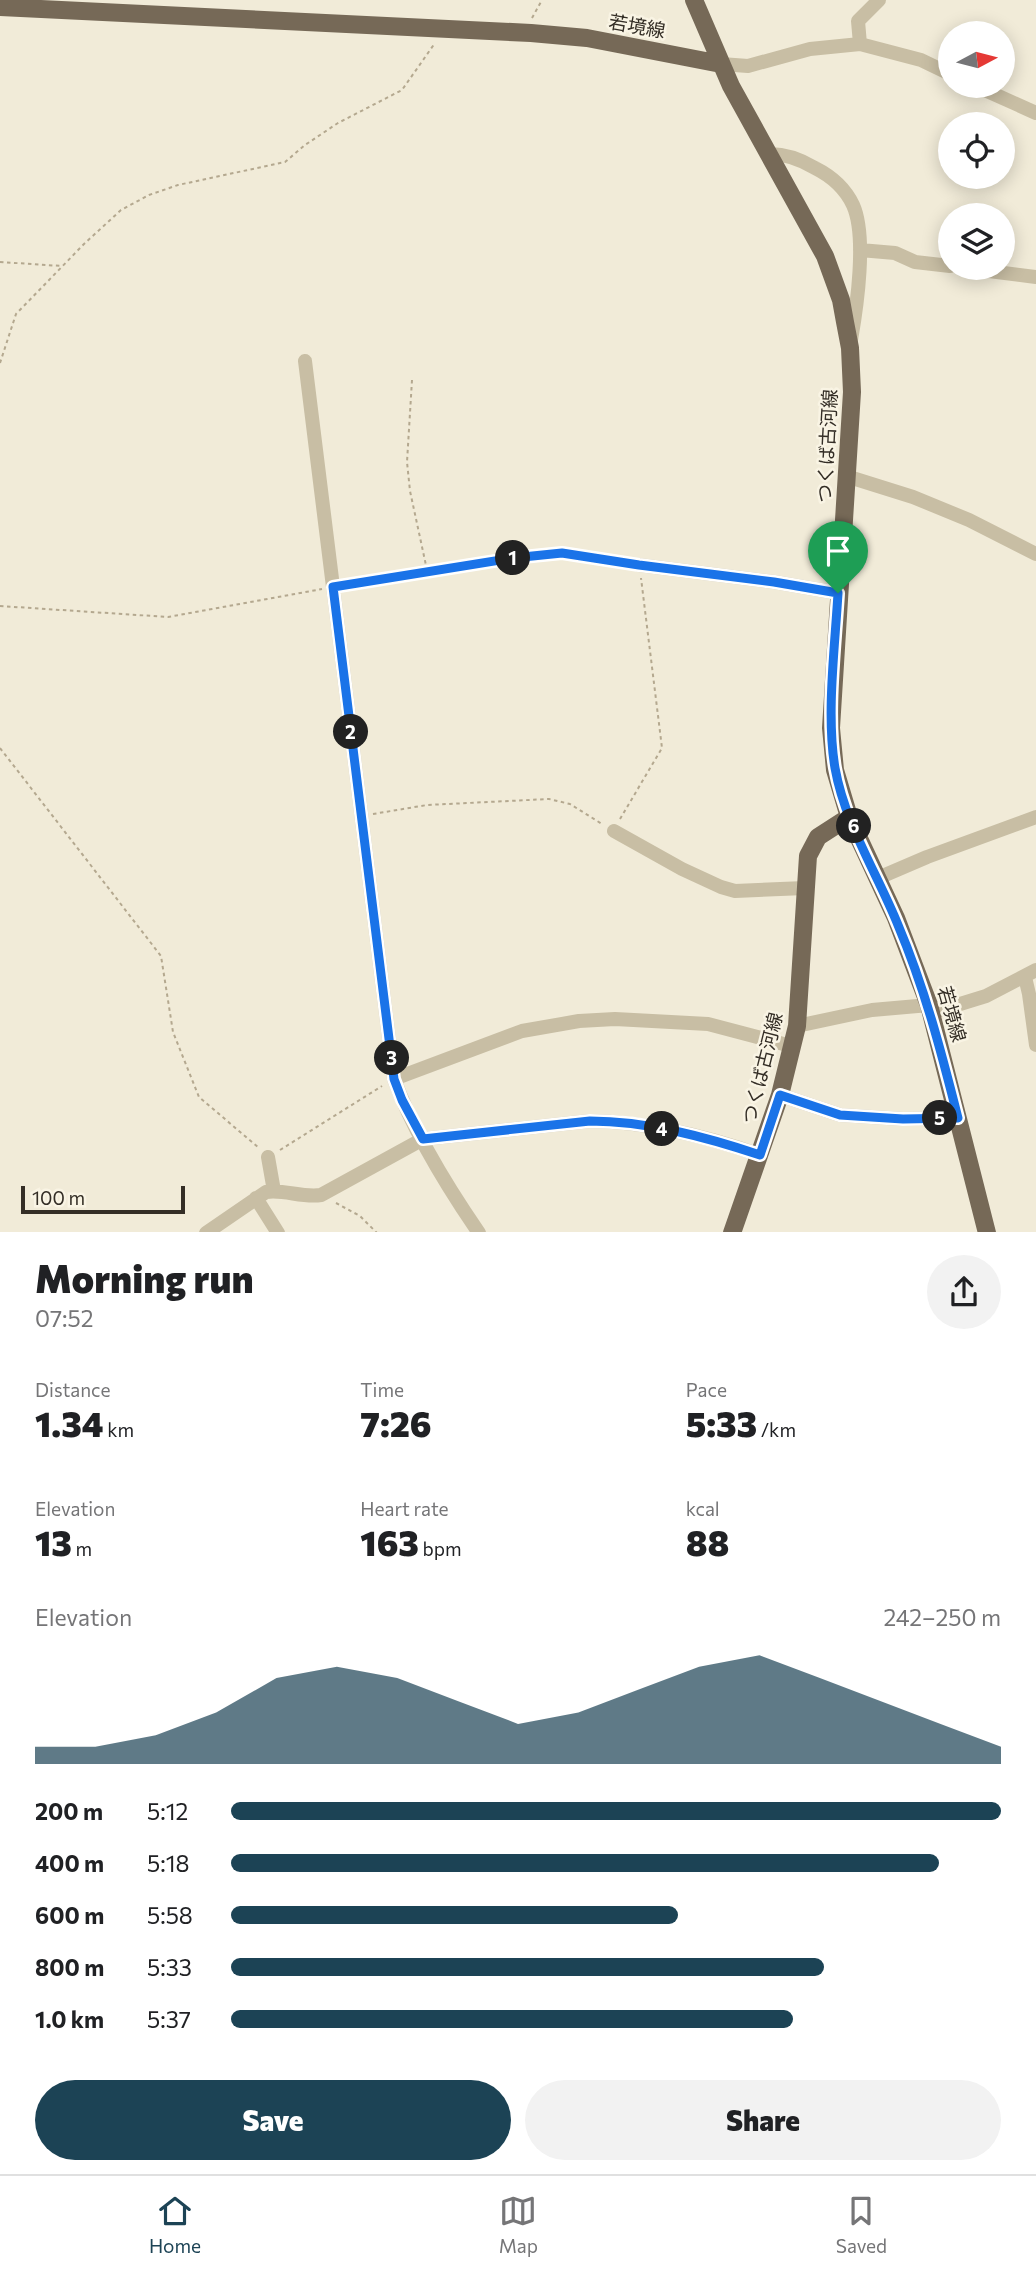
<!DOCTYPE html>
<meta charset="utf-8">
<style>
body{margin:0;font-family:Commissioner,"Noto Sans JP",sans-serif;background:#f2f2f2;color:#202124;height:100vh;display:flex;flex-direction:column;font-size:26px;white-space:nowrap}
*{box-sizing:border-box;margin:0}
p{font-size:23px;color:#757577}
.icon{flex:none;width:38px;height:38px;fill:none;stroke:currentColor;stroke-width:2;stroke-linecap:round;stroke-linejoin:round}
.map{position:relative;height:1232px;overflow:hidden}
.sheet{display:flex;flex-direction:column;background:#fff;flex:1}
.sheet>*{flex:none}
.needle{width:46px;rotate:83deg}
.controls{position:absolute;left:938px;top:21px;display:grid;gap:14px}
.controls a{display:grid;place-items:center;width:77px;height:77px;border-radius:50%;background:#fff;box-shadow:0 4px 18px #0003;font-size:35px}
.scale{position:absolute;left:21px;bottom:18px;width:164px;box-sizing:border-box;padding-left:7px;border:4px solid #342e26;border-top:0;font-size:19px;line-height:24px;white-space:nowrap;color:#342e26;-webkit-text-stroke:5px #f9f4e4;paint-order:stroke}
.pin{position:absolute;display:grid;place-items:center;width:60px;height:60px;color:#fff;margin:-72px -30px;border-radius:50% 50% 50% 0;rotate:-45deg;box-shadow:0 0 7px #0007}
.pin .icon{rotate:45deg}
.km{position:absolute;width:35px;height:35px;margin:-18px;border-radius:50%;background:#222;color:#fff;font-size:19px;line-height:35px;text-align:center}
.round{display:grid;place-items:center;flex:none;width:74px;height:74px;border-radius:37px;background:#f2f2f2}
.head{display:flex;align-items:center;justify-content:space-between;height:119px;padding:0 35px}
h1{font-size:38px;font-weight:800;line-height:52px}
.metrics{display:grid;grid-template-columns:repeat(3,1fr);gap:10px;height:119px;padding:7px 35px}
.metrics div{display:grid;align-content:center}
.metrics b{font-size:35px;font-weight:800}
.metrics small{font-size:19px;font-weight:400}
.metrics p{font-size:19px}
.chart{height:196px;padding:14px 35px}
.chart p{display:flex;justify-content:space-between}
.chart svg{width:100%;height:126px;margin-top:7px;fill:#1c4355;opacity:.7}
.primary-button{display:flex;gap:14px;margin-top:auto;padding:14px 35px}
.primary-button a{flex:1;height:80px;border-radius:42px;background:#1c4355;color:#fff;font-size:28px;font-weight:800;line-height:80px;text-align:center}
.primary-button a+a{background:#f2f2f2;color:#202124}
ul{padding:0 35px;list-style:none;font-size:23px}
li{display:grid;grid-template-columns:112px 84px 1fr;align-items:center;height:52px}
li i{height:18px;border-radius:9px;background:#1c4355}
.tab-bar{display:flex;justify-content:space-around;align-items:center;height:98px;border-top:2px solid #e0e0e0;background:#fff;font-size:19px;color:#757577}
.tab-bar a{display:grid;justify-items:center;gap:4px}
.tab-bar .active{color:#1c4355}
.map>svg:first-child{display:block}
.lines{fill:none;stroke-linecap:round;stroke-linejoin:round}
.path{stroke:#b4a88f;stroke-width:2;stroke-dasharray:3.5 3.5;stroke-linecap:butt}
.minor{stroke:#c8bea4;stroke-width:14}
.major{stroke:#766957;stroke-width:18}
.route-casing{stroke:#fff;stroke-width:14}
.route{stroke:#1a73e8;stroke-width:9}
.labels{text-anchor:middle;stroke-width:5;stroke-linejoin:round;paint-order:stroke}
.street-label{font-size:19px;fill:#342e26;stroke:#f9f4e4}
</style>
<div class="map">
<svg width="1036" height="1233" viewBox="0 0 1036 1233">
<rect width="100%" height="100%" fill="#f1ebd8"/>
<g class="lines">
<path class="path" d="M532 18 542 0
M0 262 62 266
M0 363 16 314 84 244 121 210 149 195 178 185 285 162 305 145 338 123 402 90 435 43
M412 380 407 462 410 491 427 570
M344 585 513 558 562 553 626 563
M0 606 168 617 322 589
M0 748 161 956 173 1032 199 1097 259 1148
M373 814 427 805 549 799 570 804 602 824
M620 819 662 748 641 578
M280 1150 382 1086
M336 1203 360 1216 377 1233"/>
<path class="minor" d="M860 44 858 21 879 0
M721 64 748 66 810 49 860 44 921 60 950 74
M976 86 1036 113
M770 154C787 154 800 159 815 168 831 176 845 188 853 205 867 236 857 306 851 340
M860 250 895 253 915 262 950 266
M965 268 1036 277
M305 361 394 1079C414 1133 446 1185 479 1233
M846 476 913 497 969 520 1036 554
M639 565 774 582 838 593
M614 831 682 869 721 887 735 891 805 888
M878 878 927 857 1036 817
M1025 977 1029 994 1036 1045
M931 1013 986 996 1036 970
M797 1026 872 1010 929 1005
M394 1079 522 1031 579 1021 615 1019 708 1024 791 1046
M780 1095 840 1115 903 1119 958 1118
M268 1157 274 1191
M256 1198 278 1233
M206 1233 266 1192C284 1189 302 1198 321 1195L423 1139 590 1121C647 1122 706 1136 760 1155"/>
<path class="major" d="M694 0 731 86 825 256 841 300 845 322 850 348 852 392 831 728 835 770 849 817 896 918 929 1005 987 1233
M0 7 531 33 587 38 721 64
M732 1233 780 1095 797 1026 808 856 818 837 849 817"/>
</g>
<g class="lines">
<g class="route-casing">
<path id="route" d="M562 553 639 565 774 582 838 593C835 647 826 715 835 768 845 824 877 873 898 925 925 989 941 1051 958 1118L903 1119 840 1115 780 1095 760 1155C706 1137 647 1121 590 1121L423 1139 402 1100 394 1079 333 587 513 558Z"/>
</g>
<use href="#route" class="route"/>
</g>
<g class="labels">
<g class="street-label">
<text transform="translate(637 26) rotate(10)" y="7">若境線</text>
<text transform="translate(827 446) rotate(-87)" y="7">つくば古河線</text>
<text transform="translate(952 1014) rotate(74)" y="7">若境線</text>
<text transform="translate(762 1068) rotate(-76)" y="7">つくば古河線</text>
</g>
</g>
</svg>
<div class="controls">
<a><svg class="needle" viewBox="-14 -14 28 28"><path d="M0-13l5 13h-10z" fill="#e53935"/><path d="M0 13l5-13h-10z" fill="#757577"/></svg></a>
<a><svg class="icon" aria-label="locate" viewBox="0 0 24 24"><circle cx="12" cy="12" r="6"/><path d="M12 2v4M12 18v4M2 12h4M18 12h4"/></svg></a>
<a><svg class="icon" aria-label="layers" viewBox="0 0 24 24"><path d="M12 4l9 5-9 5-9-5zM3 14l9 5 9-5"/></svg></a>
</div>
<div class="scale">100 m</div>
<div class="pin" style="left:838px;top:593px;background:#1e9e55"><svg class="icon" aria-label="arrive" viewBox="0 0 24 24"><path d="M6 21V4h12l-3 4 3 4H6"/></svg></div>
<b class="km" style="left:513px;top:558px">1</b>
<b class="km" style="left:351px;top:732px">2</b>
<b class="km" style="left:392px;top:1058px">3</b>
<b class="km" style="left:662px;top:1129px">4</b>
<b class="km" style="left:940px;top:1118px">5</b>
<b class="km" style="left:854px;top:826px">6</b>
</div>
<section class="sheet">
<div class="head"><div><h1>Morning run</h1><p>07:52</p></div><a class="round"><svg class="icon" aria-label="share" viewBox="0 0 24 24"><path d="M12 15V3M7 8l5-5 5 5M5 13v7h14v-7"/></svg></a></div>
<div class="metrics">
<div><p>Distance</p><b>1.34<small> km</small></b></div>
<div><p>Time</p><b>7:26</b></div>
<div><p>Pace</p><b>5:33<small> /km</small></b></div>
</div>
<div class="metrics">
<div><p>Elevation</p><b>13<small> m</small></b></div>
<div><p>Heart rate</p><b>163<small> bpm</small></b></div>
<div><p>kcal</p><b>88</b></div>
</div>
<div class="chart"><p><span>Elevation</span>242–250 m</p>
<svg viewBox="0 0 160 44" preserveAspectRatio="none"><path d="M0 44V38L10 38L20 34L30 26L40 14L50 10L60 14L70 22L80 30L90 26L100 18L110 10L120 6L130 14L140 22L150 30L160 38V44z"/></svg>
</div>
<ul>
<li><b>200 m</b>5:12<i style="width:100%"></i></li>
<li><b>400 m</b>5:18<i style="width:92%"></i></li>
<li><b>600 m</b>5:58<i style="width:58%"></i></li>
<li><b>800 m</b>5:33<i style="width:77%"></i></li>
<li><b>1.0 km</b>5:37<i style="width:73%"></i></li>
</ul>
<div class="primary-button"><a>Save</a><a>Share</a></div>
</section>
<nav class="tab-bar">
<a class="active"><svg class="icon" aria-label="home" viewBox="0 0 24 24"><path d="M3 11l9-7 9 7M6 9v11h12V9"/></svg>Home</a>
<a><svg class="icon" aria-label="map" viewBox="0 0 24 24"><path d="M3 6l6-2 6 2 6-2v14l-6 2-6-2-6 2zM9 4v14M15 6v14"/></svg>Map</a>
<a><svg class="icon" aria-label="saved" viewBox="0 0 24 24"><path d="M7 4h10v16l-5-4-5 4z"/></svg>Saved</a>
</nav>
